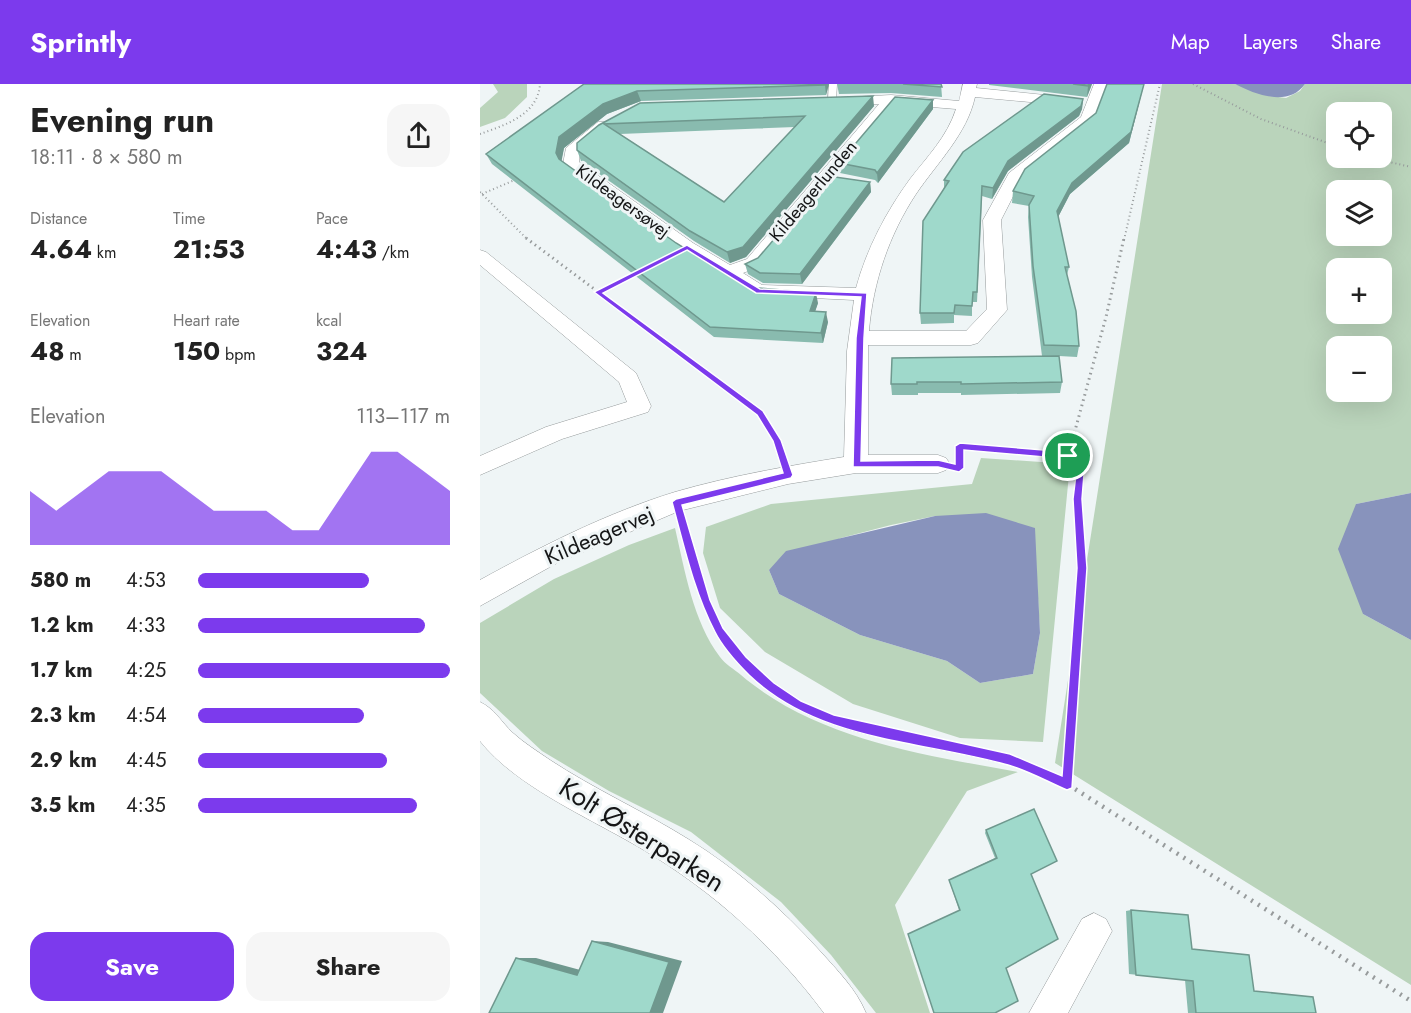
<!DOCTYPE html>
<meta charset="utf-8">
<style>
body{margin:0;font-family:Jost,sans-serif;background:#f6f6f6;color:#222;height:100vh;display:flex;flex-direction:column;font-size:22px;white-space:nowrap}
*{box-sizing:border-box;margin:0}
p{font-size:20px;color:#767676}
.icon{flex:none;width:33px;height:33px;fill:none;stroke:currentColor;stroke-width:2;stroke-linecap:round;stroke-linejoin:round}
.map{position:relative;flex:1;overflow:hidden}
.panel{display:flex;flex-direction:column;background:#fff;width:480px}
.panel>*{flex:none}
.tools{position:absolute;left:846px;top:18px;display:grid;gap:12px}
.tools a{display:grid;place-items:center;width:66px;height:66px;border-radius:12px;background:#fff;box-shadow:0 6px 24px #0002;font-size:30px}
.pin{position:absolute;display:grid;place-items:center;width:51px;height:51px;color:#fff;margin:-26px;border:3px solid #fff;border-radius:50%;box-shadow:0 2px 6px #0007}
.round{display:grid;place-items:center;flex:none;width:63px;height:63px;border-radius:18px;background:#f6f6f6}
.headline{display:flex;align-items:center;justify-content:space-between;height:102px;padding:0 30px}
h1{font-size:33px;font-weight:700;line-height:45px}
.metrics{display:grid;grid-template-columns:repeat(3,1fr);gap:9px;height:102px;padding:6px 30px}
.metrics div{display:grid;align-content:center}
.metrics b{font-size:26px;font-weight:700}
.metrics small{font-size:16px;font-weight:400}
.metrics p{font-size:16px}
.chart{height:168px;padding:12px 30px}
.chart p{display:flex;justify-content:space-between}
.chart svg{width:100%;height:108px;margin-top:6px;fill:#7c3aed;opacity:.7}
.cta{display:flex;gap:12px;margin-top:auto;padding:12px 30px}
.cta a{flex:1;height:69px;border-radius:18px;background:#7c3aed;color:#fff;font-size:24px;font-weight:700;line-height:69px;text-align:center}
.cta a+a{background:#f6f6f6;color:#222}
ul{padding:0 30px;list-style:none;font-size:20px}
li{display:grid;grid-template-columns:96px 72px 1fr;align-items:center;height:45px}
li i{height:15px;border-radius:8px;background:#7c3aed}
header{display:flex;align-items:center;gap:36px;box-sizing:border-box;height:84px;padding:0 30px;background:#7c3aed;color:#fff}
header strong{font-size:28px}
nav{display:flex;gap:33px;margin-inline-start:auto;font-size:21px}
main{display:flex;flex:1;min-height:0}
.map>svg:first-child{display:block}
.green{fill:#bad4bb;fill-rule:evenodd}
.water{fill:#8893bc}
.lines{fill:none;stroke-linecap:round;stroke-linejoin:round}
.lane-casing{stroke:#969b9c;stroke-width:1}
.street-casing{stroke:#969b9c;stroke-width:1}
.path-far3{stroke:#979b9c;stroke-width:2;stroke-dasharray:1 3;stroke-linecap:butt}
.path-far2{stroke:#979b9c;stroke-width:3;stroke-dasharray:1.5 4;stroke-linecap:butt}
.path-far1{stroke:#979b9c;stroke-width:4;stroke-dasharray:1.5 4.5;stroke-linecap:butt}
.path{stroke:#979b9c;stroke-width:4.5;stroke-dasharray:2 6;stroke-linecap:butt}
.lane{fill:#fff;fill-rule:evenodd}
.street{fill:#fff;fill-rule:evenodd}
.wall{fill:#89bbaf;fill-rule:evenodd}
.shaded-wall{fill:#6f988e}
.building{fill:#9fd9cb;stroke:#6f988e;stroke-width:1.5;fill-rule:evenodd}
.route{fill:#7c3aed;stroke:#fff;stroke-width:1.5;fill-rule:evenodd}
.labels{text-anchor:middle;stroke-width:6;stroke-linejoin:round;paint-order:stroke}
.far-street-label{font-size:18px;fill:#151617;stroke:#eff5f6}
.street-label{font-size:22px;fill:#151617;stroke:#eff5f6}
.near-street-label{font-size:27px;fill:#151617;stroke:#eff5f6}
</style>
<header>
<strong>Sprintly</strong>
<nav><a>Map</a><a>Layers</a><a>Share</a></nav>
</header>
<main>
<section class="panel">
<div class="headline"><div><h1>Evening run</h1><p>18:11 · 8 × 580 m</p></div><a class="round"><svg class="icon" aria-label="share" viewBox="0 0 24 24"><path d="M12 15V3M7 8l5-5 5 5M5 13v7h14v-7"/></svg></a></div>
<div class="metrics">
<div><p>Distance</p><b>4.64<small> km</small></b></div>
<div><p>Time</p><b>21:53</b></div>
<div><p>Pace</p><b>4:43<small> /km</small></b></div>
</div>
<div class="metrics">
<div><p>Elevation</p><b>48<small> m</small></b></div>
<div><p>Heart rate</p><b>150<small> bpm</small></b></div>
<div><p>kcal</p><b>324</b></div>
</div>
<div class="chart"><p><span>Elevation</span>113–117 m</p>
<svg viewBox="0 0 160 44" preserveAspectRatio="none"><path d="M0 44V22L10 30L20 22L30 14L40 14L50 14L60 22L70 30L80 30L90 30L100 38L110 38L120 22L130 6L140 6L150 14L160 22V44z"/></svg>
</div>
<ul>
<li><b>580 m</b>4:53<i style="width:68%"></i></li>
<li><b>1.2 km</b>4:33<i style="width:90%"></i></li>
<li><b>1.7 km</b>4:25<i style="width:100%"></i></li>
<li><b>2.3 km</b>4:54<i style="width:66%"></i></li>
<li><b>2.9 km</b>4:45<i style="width:75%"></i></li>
<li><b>3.5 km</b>4:35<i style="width:87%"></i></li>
</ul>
<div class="cta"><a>Save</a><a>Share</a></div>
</section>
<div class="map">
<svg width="931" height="929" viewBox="0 0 931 929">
<rect width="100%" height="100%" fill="#eff5f6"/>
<path class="green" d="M13 0H47V13L25 34 0 43V24L18 8Z
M682 0H755L789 12 806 14 820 7 825 0H931V409L876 420 883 530 931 556V901L575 679ZM856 28H902V74H856ZM856 106H902V152H856ZM856 184H902V230H856ZM856 262H902V308H856Z
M501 374 590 380 563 658 480 654 373 620 285 568 240 524 223 469 226 443 291 420 492 400ZM455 432 554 444 560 549 553 590 500 599 467 577 380 551 299 510 289 486 361 454 411 441Z
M195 444C205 487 213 537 240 573 245 580 254 585 261 591 336 655 444 671 538 688L487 707 415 821 450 929H396L351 871 301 818 211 748 129 707 62 667 0 609V539L74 495 149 461Z"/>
<path class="water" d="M755 0H825C809 23 776 11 755 0Z
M931 409V556L883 530 858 465 876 420Z
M506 429 555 444 560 549 553 590 500 599 467 577 380 551 299 510 289 486 306 467 455 432Z"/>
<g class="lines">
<g class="lane-casing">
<path id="lane" d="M349 0H357L356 17 352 19 348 17Z"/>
</g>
<g class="street-casing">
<path id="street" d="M483 0H497L496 4 594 14 601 18 594 22 495 13C487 50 457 79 436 110 409 151 393 198 389 247H486L507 225 503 136 529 89 601 33 614 0H628L613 38 542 95 521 136 527 226 498 259 491 261H388V371H458L466 374 470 380 466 386 458 389H376L308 400 199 427 77 479 0 522V496C62 462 127 429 195 408 250 392 308 382 364 373L367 267 374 216 271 211 201 167 85 83 83 80 86 64 118 38H128L130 41 128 44 100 68 99 78 213 159 250 181 267 175 399 20 359 21 352 17 354 14 411 11 479 17ZM415 20 476 25C467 53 447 73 430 95 406 128 387 164 376 204L282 201 263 189 279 183Z
M0 166 6 168 156 289 171 322 168 328 82 355 0 391V372L66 343 147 318 139 298 0 181Z
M0 618C15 625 21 638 33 649 44 659 57 667 70 676 114 705 163 727 208 755 257 785 301 824 340 867 357 886 376 905 386 929H344C295 863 233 807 162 765 112 735 36 703 0 657Z
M614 829 626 835 632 847 588 929H549L602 835Z"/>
</g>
<path class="path-far3" d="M713 0 781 35 856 62
M0 50C25 41 58 31 60 0
M892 74 931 83
M0 108 48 156
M2 110 37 95
M644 156 680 0"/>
<path class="path-far2" d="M46 154 280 329 295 354
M118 208 157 188
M593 354 626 233 644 154"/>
<path class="path-far1" d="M295 352 301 371
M479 370 480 362 588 372 593 352
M588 372 601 380 597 415 602 484 593 607
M203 440C217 490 227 545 267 583 276 591 286 599 295 607"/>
<path class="path" d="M294 605C357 652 453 655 527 675 548 680 567 691 587 700L931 917
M587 700 594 605"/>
<use href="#lane" class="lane"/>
<use href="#street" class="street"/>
</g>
<path class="wall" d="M104 0H349L346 11 161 17 127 30 84 64 81 77 196 159 267 203 338 219 335 227 348 238 343 259 234 253 12 80 6 70Z
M357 0H461L462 13 411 9 359 10Z
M509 0H612L607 13 509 1Z
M664 0 649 59 590 110 578 133 589 183 587 191 599 262 597 273 579 272 582 298 580 309 481 311V309H438V311H412L411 300 562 272 552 193 548 133 549 122 532 119 533 107Z
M603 15 602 25 599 32 528 87 512 115 502 112 497 218H492V232L474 231V239L441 240 440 229 464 103V96Z
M453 16V25L398 99 395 96 360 89 359 79Z
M160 19 394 22 266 173 250 179 214 157 101 77 97 66V59ZM315 43 244 118 140 50Z
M390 98 391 108 322 200 283 199 268 190 265 180 278 174Z
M506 746 577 777 479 826 469 796 515 774 505 749Z
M651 826 774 907 836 929H708L705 896 649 890 646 827Z"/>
<path class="shaded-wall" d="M345 0H349L346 11 345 1Z
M609 0H612L607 13 608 2Z
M664 0 649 59 590 110 575 139 577 127 592 99Z
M157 7 161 17 127 30 84 64 81 80 76 69 79 53 123 20Z
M393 12 394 22 266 173 250 179 247 168Z
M603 15 602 25 599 32 528 87 512 115 513 104 528 77Z
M453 16V25L398 99 397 89Z
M390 98 391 108 322 200 320 190Z
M336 209 338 219 332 237 330 227Z
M346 228 348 238 343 259 341 249Z
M112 857 128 858 202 877 183 929H170Z
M36 874H56L115 890 97 891Z"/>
<path class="building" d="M104 0H345V1L157 7 123 20 79 53 76 69 79 75 196 159 267 203 336 209 330 227 346 228 341 249 230 243 6 70Z
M423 0H461L462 3Z
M593 0H609L608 2Z
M627 0H664L651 48 592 99 577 127 589 183H585L596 227 599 262 564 261 553 182 549 121 554 112 533 107 545 85 616 29Z
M564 10 603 15 601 22 528 77 513 104 502 102 497 208H493L492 222 475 221 474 229H440L443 137 469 97 464 96 483 68Z
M393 12 263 163 247 168 210 147 97 66V59L119 41 160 19ZM325 32 244 118 124 40Z
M415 13 453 16 397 89 395 86 359 79Z
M348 92 390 98 320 190 280 189 265 180 278 174Z
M579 272 582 298 481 300V298H437V300H411L412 274Z
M554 725 577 777 551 790 578 855 526 884 538 917 515 929H454L428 850 480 826 469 796 517 774 506 746Z
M651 826 708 831 712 865 769 871 774 907 833 913 836 929H716L713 897 656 891Z
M112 857 189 878 170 929H9L36 874 97 891Z"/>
<path class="route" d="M207 161 280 205 387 209 384 254 381 377 458 376 475 380V362L480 359 588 368 605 378 602 415 607 484 592 704 587 706C568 698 549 687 528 681 440 656 339 658 269 591 257 579 243 564 235 548 214 508 204 462 192 418L196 415 303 389 293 357 277 331 114 208ZM207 166 276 209 381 213 376 254 373 383H458L479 388 484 384V366L587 375 597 382 593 415 597 484 582 692 530 670 354 631 321 617 294 599 266 573 243 544 230 516 202 421 311 394 313 391 301 356 283 327 123 209Z"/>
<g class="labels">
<g class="far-street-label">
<text transform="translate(333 107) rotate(-50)" y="6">Kildeagerlunden</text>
<text transform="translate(143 117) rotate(36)" y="6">Kildeagersøvej</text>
</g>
<g class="street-label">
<text transform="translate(119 451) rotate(-23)" y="8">Kildeagervej</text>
</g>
<g class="near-street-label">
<text transform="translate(162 751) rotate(32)" y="9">Kolt Østerparken</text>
</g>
</g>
</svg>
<div class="tools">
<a><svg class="icon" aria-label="locate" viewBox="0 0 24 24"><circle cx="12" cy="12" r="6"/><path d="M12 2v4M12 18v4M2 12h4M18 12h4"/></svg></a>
<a><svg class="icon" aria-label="layers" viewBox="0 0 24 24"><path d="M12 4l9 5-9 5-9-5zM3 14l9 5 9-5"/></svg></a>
<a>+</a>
<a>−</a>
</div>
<div class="pin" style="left:588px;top:372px;background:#1e9e55"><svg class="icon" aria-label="arrive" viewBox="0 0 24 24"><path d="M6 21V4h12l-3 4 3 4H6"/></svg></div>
</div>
</main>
